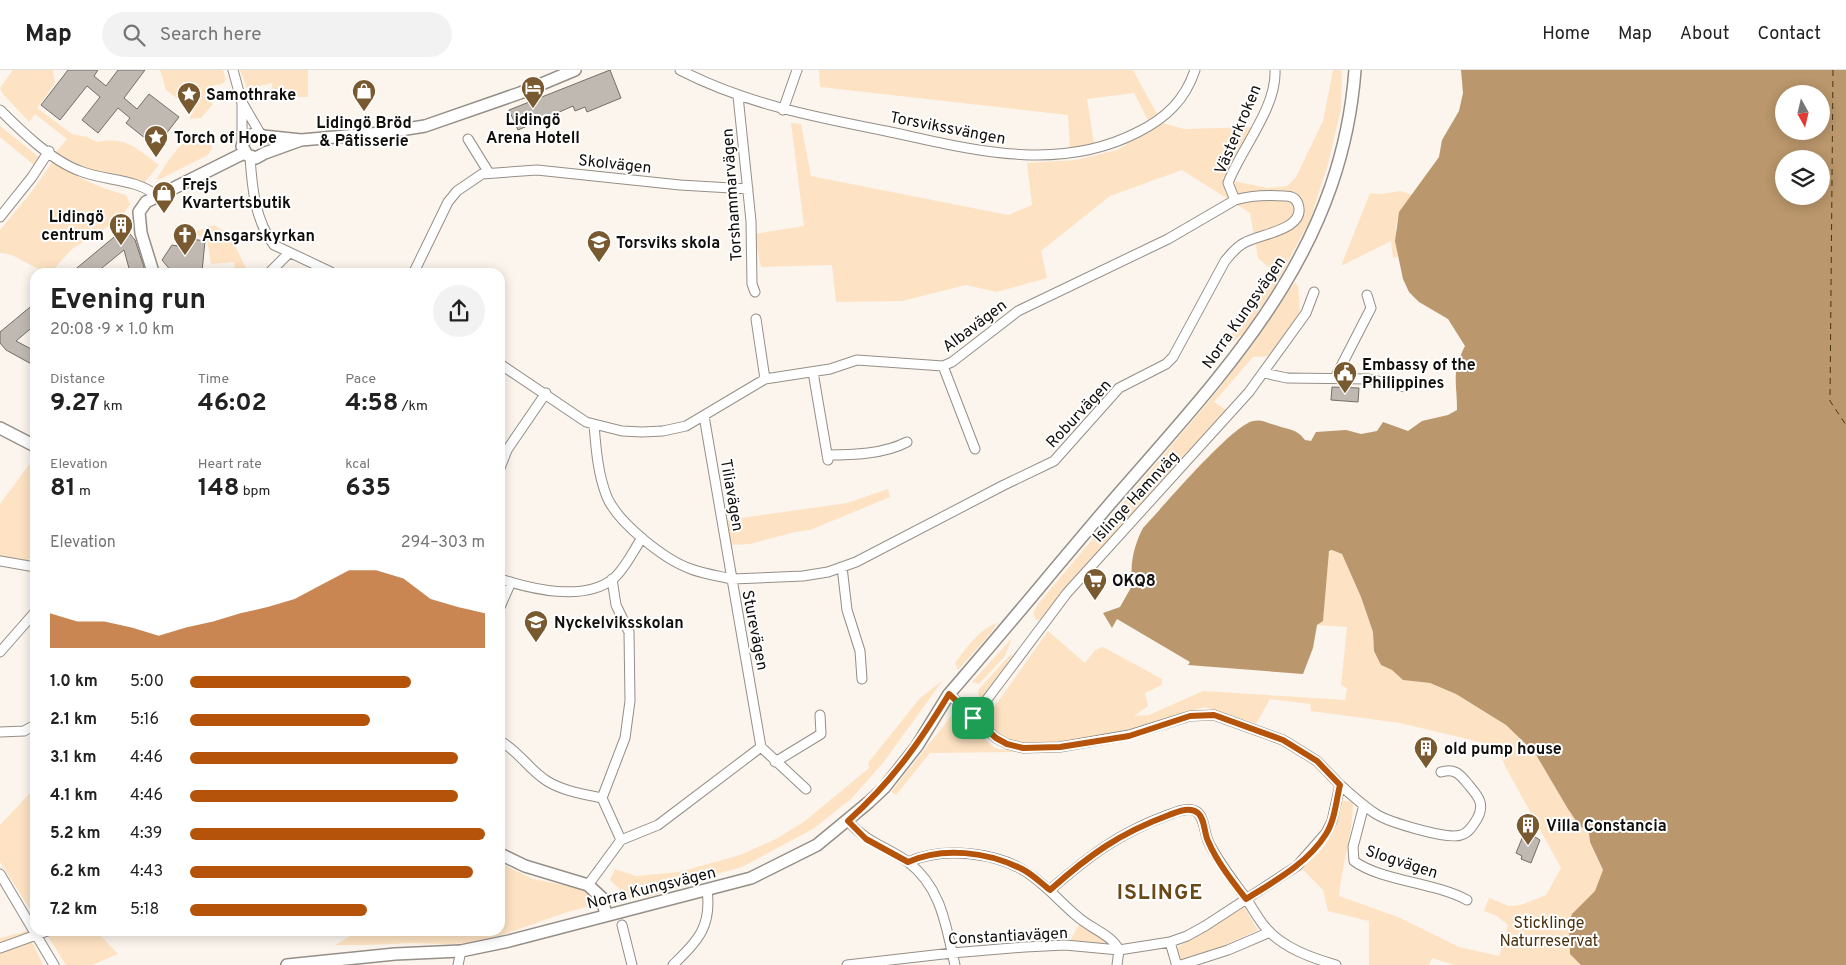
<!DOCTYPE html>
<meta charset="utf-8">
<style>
body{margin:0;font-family:Overpass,sans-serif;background:#f2f2f2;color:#222;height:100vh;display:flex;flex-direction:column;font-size:19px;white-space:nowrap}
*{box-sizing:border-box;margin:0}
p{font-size:16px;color:#767676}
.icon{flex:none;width:28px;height:28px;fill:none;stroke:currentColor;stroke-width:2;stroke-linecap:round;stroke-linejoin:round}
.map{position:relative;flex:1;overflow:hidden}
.side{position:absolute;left:30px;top:198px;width:475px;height:668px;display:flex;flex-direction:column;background:#fff;border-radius:15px;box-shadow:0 2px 12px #0003}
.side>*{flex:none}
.needle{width:32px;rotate:172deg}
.buttons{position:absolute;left:1775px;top:15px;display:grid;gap:10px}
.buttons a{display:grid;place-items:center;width:55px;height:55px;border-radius:50%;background:#fff;box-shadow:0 2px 12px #0003;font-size:25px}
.pin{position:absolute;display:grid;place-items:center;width:42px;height:42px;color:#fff;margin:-21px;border-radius:10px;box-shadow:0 2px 8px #0006}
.round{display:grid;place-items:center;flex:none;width:52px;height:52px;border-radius:26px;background:#f2f2f2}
.overview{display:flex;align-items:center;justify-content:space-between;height:85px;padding:0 20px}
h1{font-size:28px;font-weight:700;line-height:38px}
.stats{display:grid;grid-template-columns:repeat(3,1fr);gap:8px;height:85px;padding:5px 20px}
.stats div{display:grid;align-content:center}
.stats b{font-size:25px;font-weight:700}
.stats small{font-size:14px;font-weight:400}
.stats p{font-size:14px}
.chart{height:140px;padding:10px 20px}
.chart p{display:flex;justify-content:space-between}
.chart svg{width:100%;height:90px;margin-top:5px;fill:#b45309;opacity:.7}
ul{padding:0 20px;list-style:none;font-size:16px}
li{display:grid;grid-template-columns:80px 60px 1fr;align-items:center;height:38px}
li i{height:12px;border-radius:6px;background:#b45309}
header{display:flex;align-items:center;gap:30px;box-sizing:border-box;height:70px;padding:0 25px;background:#fff;border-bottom:1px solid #e0e0e0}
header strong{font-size:24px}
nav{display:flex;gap:28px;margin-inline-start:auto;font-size:18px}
.search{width:350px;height:45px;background:#f2f2f2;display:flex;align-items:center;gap:12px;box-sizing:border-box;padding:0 18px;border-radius:28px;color:#767676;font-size:19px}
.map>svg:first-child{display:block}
.green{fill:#fde3c3}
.water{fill:#ba976c;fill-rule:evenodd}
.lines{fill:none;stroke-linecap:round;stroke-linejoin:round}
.ferry{stroke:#4d3411;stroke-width:1;stroke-dasharray:6 5;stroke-linecap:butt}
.building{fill:#bfb9b2;stroke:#736e67}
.street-casing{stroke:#958f88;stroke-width:11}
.secondary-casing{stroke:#958f88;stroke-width:14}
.street{stroke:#fff;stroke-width:9}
.secondary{stroke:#fff;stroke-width:11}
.route-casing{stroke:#fff;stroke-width:10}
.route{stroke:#b45309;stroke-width:6}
.labels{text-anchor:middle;stroke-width:4;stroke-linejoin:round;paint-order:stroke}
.poi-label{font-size:16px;font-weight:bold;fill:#110f0c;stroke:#fff;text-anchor:start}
.street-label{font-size:16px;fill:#110f0c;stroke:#fff}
.park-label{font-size:16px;fill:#4b320e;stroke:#fff}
.district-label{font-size:21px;font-weight:bold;letter-spacing:1px;fill:#6b4916;stroke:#fff}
</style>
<header>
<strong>Map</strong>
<div class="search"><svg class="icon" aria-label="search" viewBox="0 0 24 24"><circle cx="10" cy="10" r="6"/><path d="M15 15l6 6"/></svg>Search here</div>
<nav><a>Home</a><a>Map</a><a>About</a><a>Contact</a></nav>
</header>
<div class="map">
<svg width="1846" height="895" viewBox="0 0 1846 895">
<rect width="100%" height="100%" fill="#fbf5ed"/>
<path class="green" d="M13 0H53L55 13 37 38 72 64 87 67 97 72C126 66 136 78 159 95L144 113C113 105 84 101 56 82L67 69 35 44 29 52 3 24 0 18Z
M160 0H223L226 10 222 14 214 15 204 26 213 34 201 48 189 49 194 41 166 20Z
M240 0H308V27H273L272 13 247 19Z
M819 0H1133L1157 44 1148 50 1134 23 1087 29 1094 73 1070 78 1068 45 820 17Z
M1333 0H1342L1341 39 1328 94 1310 150 1275 216 1244 263 1221 281 1273 201 1258 188 1250 143 1182 100 1110 126 1041 181 1047 208 997 222 966 215 902 231 836 232 832 195 761 197 754 164 804 156 791 53 801 54 811 106 1008 145 1032 135 1027 93 1076 90 1117 80 1163 53 1184 59 1252 57 1223 109 1268 118 1287 116 1296 107 1323 51Z
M0 56 40 88 34 95 0 67Z
M202 63 216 68 211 70 212 79 208 85 158 110 157 108C169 91 180 68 202 63Z
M53 91C75 107 100 118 126 125L130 134 125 142 103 160 72 179 51 202H43V200C29 197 14 182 0 183V160L33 120Z
M1400 121 1413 125C1392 150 1395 156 1398 187L1393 188 1391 171 1341 196 1370 123 1382 124Z
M214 155 229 164 248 202H235L234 192 211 194 207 170 192 163Z
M1295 212 1298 216 1300 242 1270 286 1253 287 1214 332 1228 341 1042 549 1036 550 1033 543 1038 534 1214 325 1252 276Z
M34 388 35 481 28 491 0 486V434Z
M888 419 890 427 810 460 795 462 750 474 729 475 727 450 847 433Z
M1332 480 1342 484 1361 527 1373 562V573L1381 595 1392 600 1403 610 1430 613 1456 624 1506 655 1535 683 1568 739 1579 755 1589 763 1590 772 1603 801 1593 895H1454L1432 888 1429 895H1369V851L1328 841 1323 820 1302 799 1334 760 1339 730 1353 732C1353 764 1342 794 1339 826L1398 847 1459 877 1499 886 1508 855 1497 846 1484 841 1489 828 1509 836 1521 835 1546 825 1561 798 1505 696 1500 682 1484 673 1400 653 1311 641 1310 634 1270 629 1256 654 1205 637 1101 667 1049 676H1024L1006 669 993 660 985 650 1048 561 1085 593 1095 580 1103 577 1162 609V615L1145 623 1148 636 1134 646 1149 645 1203 621 1345 630 1347 618 1341 615 1347 557 1317 555 1323 551 1328 485Z
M997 553 990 564 958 600 955 593C966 579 979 559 997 553Z
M1012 568 1005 586 979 614 972 612Z
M1011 584 1012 586 980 632 978 620Z
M943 610 883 693 851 729 813 759 742 797 695 810 693 814 648 827 629 828 610 810 615 799 636 806 679 802 740 785 776 769 805 751 869 698 868 693 920 628Z
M952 645 959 646 995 678 1016 682 930 683 896 725 891 722Z
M32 721 35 727V847L0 792V755Z
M500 793 533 809 587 820 591 829 587 837C550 845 515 864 477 871 455 876 435 873 412 873 386 874 361 876 335 875L361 860H500Z
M1244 837 1258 860 1210 882 1180 890 1176 878Z
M1080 853 1107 870 1103 875 1070 871Z
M44 860H95L118 884 92 895H66Z
M27 861 43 895H0V868Z"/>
<path class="water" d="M1461 0H1846V895H1581L1570 884 1569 853 1572 844 1595 821 1603 800 1590 772 1589 763 1579 755 1568 739 1535 683 1506 655 1456 624 1430 613 1403 610 1392 600 1381 595 1374 581 1373 562 1361 527 1342 484 1332 480 1329 481 1323 551 1317 555 1313 578 1303 604 1188 595 1190 592 1117 549 1112 558 1103 543 1120 537 1133 514C1129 496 1134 475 1143 458 1162 438 1231 356 1253 351 1262 349 1267 353 1275 355 1288 360 1296 358 1305 370L1311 371 1316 362 1346 360 1361 364 1377 361 1383 352 1408 361 1422 351 1448 345 1457 340C1457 310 1451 304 1465 276L1448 249 1419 232 1409 222 1403 209 1395 171 1399 142 1439 87 1442 70 1459 41 1463 23ZM1784 24H1821V61H1784ZM1784 89H1821V126H1784Z"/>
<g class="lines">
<path class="ferry" d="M1833 0 1830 331 1846 355"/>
</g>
<path class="building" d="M68 0H98L94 6 106 16 118 0H145L124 28 137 39 149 24 179 47 156 77 126 53 130 48 118 38 98 63 82 50 100 27 87 16 60 50 41 35Z
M610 0 621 28 587 42 585 37 575 41 573 36 518 60 509 40Z
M125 158 135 170 144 197 142 202H130L124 180 97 202H72Z
M185 168 205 171 202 202H172L162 190 172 175 178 176 179 171 185 172Z
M35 233V255L16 271 35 281V296L6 280 0 273V262Z
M1332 317 1359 318 1358 332 1331 330Z
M1525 761 1540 770 1531 793 1521 789 1522 786 1516 783Z"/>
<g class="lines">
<g class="street-casing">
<path id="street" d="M233 0 242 33V73
M680 0C746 34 815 47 886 61 970 79 1057 104 1138 62 1166 48 1185 30 1195 0
M738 26 751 151 752 214 755 222
M243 34 261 65
M0 40C21 61 52 91 80 101 104 111 136 108 157 126
M783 40 797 0
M468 69 489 103
M250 87C252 117 255 151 274 175L331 202
M1235 130 1228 113C1241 79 1277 37 1275 0
M0 147 32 107 49 81
M270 202 289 183
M414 202 448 132 457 121 482 104 537 100 680 115 748 119
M756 249 765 309
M500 294 586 352 622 361 642 362 663 361 686 356 765 309 830 299 857 290 943 296 952 292 1018 241 1168 169 1235 130C1251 125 1269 125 1285 126 1291 126 1296 128 1298 134 1307 160 1259 164 1244 173 1236 177 1231 184 1225 191L1173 287 1166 294 1119 318 1054 391 1004 415 856 492 828 502 803 506 732 509 704 346
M943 296 975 379
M813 302 828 390
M1264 303 1287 308 1369 309 1405 317
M1335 308 1371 238 1367 225
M827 385C853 385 884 384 907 372
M500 398 507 380 546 323
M0 491 35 497
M842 497 847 540 860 581 862 609
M500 509C532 519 583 532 613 509 625 499 633 481 642 468
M612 509 616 535 629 562 630 631 625 668 602 728 621 770
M500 537 511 512
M0 582 35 542
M973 648 1067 523 1249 322 1306 243 1314 222
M0 662 24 661 35 655
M500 671C519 681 529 700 547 711 563 721 583 724 602 728
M761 677 806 719
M775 692 821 664 820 645
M1340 715C1352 725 1363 736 1376 744 1389 752 1447 770 1461 765 1469 763 1473 755 1477 749 1486 733 1477 725 1467 713 1459 703 1453 698 1441 702
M1364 735 1353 777 1354 791C1381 811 1434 812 1467 830
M848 751C868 774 886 776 908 792 942 818 946 857 955 895
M908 792C943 776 1001 782 1032 806 1049 818 1062 834 1078 847 1090 858 1112 865 1119 880L1117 895
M0 804 54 895
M588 815 621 770 658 755 761 677 732 509C719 506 704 504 691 499 665 490 618 453 607 427 598 405 596 379 594 355
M1050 820C1089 786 1119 763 1168 745 1176 742 1189 736 1197 742 1205 748 1204 764 1209 773 1219 793 1232 809 1245 827 1252 837 1258 849 1266 858 1283 878 1312 888 1336 895
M622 855 632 895
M1170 872 1176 893 1180 895
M0 878 50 860
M458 895 461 881
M673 895C698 870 712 857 707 820
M847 895 952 883 1025 877 1065 875 1119 880 1170 872 1187 866 1205 856 1297 796 1326 763 1332 751 1340 715 1317 691 1283 670 1214 645 1190 646 1129 665 1060 677 1023 678 1007 674 996 668 949 624
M1181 895 1228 880 1270 862"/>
</g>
<g class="secondary-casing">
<path id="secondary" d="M301 70 265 83 256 88 247 85 242 76 246 67 257 63 263 66 301 70 381 63 425 56 520 23 575 0
M153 202 141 163 139 142 146 132 244 83
M0 358 35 376
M500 784 525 796 588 815 602 828 606 845
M287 895 395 884 461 881 509 871 751 808 817 775 869 732 884 718 917 676 949 624C1003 562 1055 498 1109 435 1224 302 1341 186 1355 0"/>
</g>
<use href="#street" class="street"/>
<use href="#secondary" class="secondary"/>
</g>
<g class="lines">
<g class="route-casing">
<path id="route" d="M949 624 996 668 1007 674 1023 678 1060 677 1129 666 1190 646 1214 645 1283 670 1317 691 1340 715C1336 731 1335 750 1326 764 1308 793 1275 811 1246 829 1232 811 1217 792 1208 771 1204 763 1205 749 1198 743 1190 736 1177 742 1169 745 1120 763 1089 785 1050 820 1041 813 1032 804 1022 799 988 782 943 776 908 792L866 769 848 751C892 711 918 675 949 624Z"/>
</g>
<use href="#route" class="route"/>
</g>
<defs>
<g id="hotel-pin" transform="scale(1.25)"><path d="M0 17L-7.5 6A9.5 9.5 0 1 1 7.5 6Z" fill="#79592f" stroke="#fff"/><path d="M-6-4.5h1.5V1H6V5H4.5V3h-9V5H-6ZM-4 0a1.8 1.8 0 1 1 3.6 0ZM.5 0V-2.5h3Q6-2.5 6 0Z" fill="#fff"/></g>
<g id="shop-pin" transform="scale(1.25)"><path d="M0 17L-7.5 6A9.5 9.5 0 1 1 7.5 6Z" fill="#79592f" stroke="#fff"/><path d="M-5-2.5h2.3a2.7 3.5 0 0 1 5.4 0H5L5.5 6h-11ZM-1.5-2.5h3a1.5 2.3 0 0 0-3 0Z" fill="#fff"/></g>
<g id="sight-pin" transform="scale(1.25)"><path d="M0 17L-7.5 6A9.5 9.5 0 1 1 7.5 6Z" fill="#79592f" stroke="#fff"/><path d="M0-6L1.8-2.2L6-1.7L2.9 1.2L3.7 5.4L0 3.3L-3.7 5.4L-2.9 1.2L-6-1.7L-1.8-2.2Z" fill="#fff"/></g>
<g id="building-pin" transform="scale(1.25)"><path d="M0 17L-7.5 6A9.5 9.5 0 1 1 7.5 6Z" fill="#79592f" stroke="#fff"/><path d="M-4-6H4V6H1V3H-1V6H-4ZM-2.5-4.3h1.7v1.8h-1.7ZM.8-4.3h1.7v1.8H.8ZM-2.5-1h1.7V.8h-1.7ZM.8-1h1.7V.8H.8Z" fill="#fff"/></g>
<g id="church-pin" transform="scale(1.25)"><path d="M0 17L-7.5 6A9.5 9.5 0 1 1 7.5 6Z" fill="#79592f" stroke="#fff"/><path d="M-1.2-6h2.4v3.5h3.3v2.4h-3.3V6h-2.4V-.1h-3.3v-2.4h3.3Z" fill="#fff"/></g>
<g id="school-pin" transform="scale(1.25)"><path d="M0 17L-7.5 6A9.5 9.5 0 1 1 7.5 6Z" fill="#79592f" stroke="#fff"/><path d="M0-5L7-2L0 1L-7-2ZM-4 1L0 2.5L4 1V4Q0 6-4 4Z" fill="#fff"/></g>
<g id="civic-pin" transform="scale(1.25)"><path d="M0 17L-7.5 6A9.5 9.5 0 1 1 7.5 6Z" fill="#79592f" stroke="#fff"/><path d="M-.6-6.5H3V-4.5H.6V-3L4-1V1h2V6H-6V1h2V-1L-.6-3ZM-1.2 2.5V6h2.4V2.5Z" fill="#fff"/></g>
<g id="supermarket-pin" transform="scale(1.25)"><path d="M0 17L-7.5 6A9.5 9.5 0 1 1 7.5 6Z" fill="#79592f" stroke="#fff"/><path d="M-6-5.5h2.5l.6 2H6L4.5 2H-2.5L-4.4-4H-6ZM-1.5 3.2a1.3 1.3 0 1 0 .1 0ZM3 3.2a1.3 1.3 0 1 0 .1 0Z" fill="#fff"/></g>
</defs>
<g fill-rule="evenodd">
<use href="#hotel-pin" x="533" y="18"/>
<use href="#shop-pin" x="364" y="21"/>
<use href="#sight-pin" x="189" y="24"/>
<use href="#sight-pin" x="156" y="67"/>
<use href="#shop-pin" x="164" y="123"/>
<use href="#building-pin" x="121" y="155"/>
<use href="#church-pin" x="185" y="165"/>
<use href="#school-pin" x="599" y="172"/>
<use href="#civic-pin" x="1345" y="303"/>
<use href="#supermarket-pin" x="1095" y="510"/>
<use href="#school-pin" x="536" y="552"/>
<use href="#building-pin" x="1426" y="678"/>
<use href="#building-pin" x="1528" y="755"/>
</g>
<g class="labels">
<g class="poi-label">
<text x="206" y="30">Samothrake</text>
<text x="533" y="55" text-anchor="middle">Lidingö<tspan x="533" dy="18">Arena Hotell</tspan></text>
<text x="364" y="58" text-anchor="middle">Lidingö Bröd<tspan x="364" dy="18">&amp; Pâtisserie</tspan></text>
<text x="174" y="73">Torch of Hope</text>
<text x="182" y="120">Frejs<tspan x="182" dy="18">Kvartertsbutik</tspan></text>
<text x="104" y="152" text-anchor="end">Lidingö<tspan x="104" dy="18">centrum</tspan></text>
<text x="202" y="171">Ansgarskyrkan</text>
<text x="616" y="178">Torsviks skola</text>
<text x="1362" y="300">Embassy of the<tspan x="1362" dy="18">Philippines</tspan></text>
<text x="1112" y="516">OKQ8</text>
<text x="554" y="558">Nyckelviksskolan</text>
<text x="1444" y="684">old pump house</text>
<text x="1546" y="761">Villa Constancia</text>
</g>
<g class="street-label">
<text transform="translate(948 57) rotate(11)" y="6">Torsvikssvängen</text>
<text transform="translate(1237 59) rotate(-67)" y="6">Västerkroken</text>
<text transform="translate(615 93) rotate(6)" y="6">Skolvägen</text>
<text transform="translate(731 125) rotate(-94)" y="6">Torshammarvägen</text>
<text transform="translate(1243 242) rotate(-55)" y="6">Norra Kungsvägen</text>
<text transform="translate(974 255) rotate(-37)" y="6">Albavägen</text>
<text transform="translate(1078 343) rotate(-47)" y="6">Roburvägen</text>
<text transform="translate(733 425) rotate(80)" y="6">Tiliavägen</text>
<text transform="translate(1135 426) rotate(-47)" y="6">Islinge Hamnväg</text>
<text transform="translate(756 560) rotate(79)" y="6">Sturevägen</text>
<text transform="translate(1402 791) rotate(18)" y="6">Slogvägen</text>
<text transform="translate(651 817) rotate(-14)" y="6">Norra Kungsvägen</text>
<text transform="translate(1008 865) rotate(-3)" y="6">Constantiavägen</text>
</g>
<g class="park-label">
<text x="1549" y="858">Sticklinge<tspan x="1549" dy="18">Naturreservat</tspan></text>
</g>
<g class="district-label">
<text x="1160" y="829">ISLINGE</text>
</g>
</g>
</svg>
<div class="buttons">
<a><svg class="needle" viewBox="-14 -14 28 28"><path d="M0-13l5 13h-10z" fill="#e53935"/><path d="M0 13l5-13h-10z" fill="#767676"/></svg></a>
<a><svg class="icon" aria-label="layers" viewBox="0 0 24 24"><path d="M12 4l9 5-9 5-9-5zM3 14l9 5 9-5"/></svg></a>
</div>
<div class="pin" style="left:973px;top:648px;background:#1e9e55"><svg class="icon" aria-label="arrive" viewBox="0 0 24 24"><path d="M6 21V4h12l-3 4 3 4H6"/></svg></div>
<section class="side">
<div class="overview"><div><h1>Evening run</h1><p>20:08 · 9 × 1.0 km</p></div><a class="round"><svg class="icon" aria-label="share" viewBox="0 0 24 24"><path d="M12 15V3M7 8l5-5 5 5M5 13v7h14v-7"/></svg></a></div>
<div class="stats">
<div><p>Distance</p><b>9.27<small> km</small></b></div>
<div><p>Time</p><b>46:02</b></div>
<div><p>Pace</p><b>4:58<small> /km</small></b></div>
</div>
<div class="stats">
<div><p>Elevation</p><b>81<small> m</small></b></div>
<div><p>Heart rate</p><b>148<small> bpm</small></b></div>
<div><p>kcal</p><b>635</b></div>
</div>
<div class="chart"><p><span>Elevation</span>294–303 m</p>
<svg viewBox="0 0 160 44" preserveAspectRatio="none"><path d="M0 44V27L10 31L20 31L30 34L40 38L50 34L60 31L70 27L80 24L90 20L100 13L110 6L120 6L130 10L140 20L150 24L160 27V44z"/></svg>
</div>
<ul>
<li><b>1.0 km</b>5:00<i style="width:75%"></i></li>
<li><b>2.1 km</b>5:16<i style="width:61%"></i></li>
<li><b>3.1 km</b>4:46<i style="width:91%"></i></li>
<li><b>4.1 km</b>4:46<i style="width:91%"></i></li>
<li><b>5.2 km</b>4:39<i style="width:100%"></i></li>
<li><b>6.2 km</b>4:43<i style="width:96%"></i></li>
<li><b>7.2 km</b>5:18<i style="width:60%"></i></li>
</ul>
</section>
</div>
